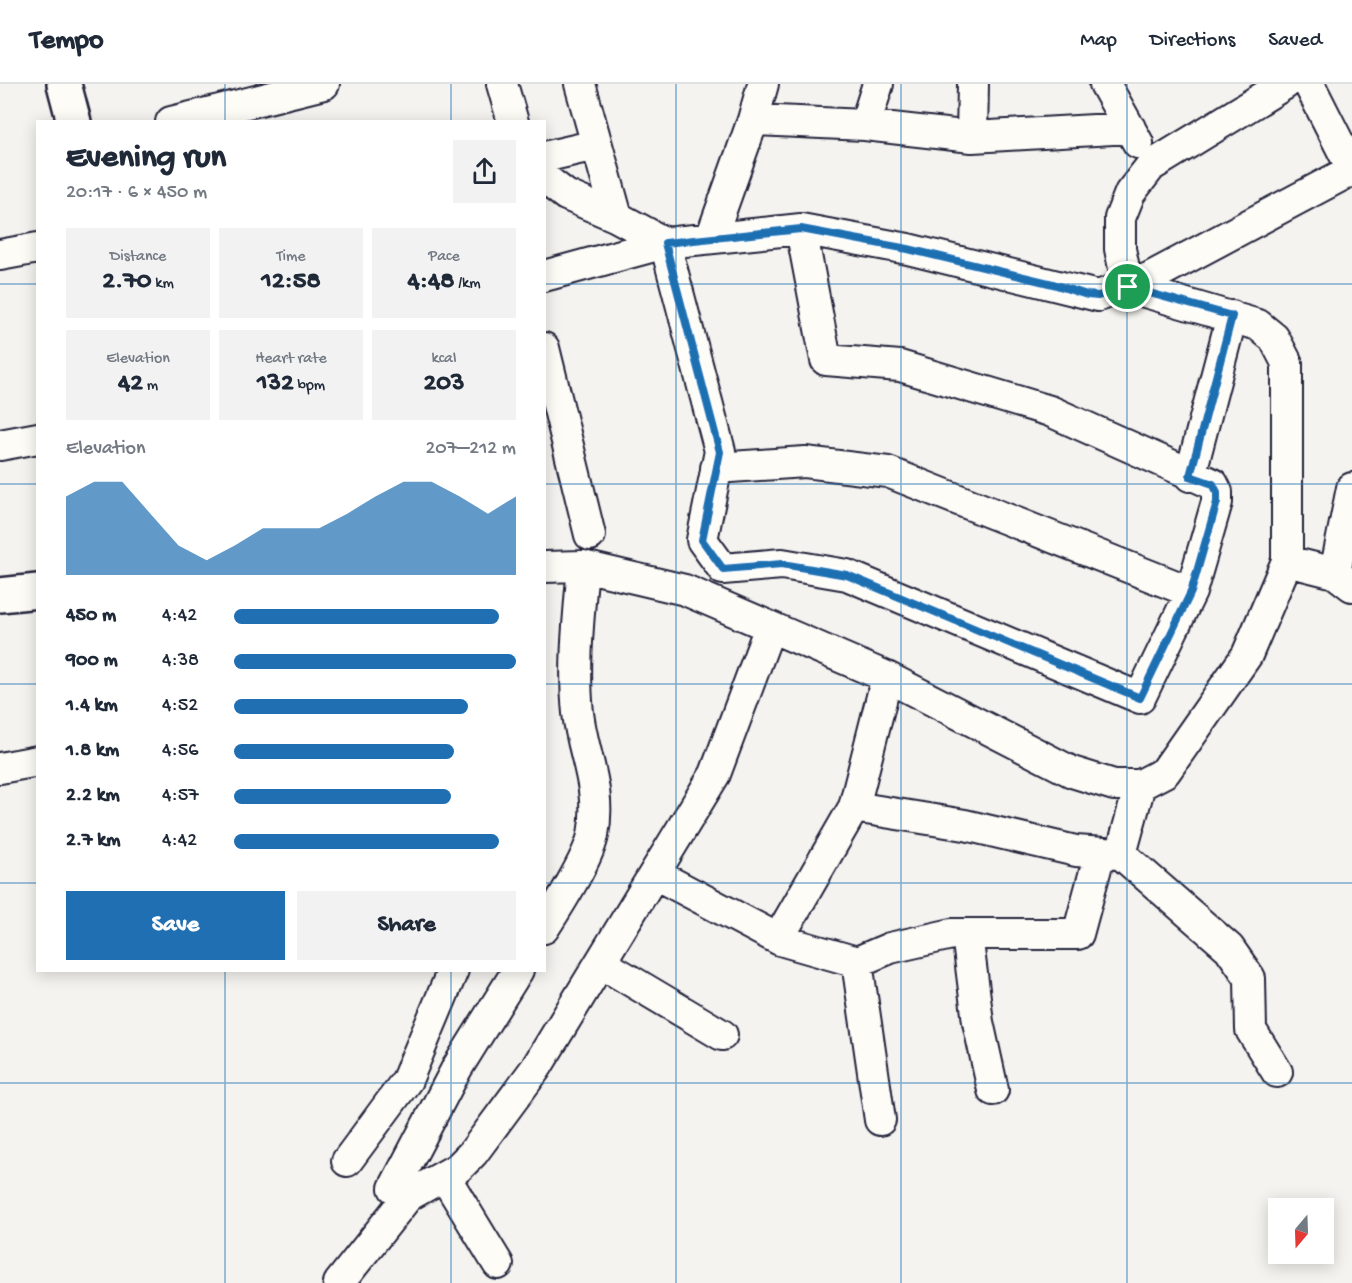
<!DOCTYPE html>
<meta charset="utf-8">
<style>
body{margin:0;font-family:"Gochi Hand",sans-serif;background:#f2f2f3;color:#1f2937;height:100vh;display:flex;flex-direction:column;font-size:22px;white-space:nowrap}
*{box-sizing:border-box;margin:0}
p{font-size:20px;color:#747a83}
.icon{flex:none;width:33px;height:33px;fill:none;stroke:currentColor;stroke-width:2;stroke-linecap:round;stroke-linejoin:round}
.map{position:relative;flex:1;overflow:hidden}
.side{position:absolute;left:36px;top:36px;width:510px;height:852px;display:flex;flex-direction:column;background:#fff;border-radius:0px;box-shadow:0 3px 15px #0003}
.side>*{flex:none}
.needle{width:39px;rotate:199deg}
.fabs{position:absolute;left:1268px;top:1114px;display:grid;gap:12px}
.fabs a{display:grid;place-items:center;width:66px;height:66px;border-radius:0px;background:#fff;box-shadow:0 3px 15px #0003;font-size:30px}
.pin{position:absolute;display:grid;place-items:center;width:51px;height:51px;color:#fff;margin:-26px;border:3px solid #fff;border-radius:50%;box-shadow:0 2px 6px #0007}
.round{display:grid;place-items:center;flex:none;width:63px;height:63px;border-radius:0px;background:#f2f2f3}
.overview{display:flex;align-items:center;justify-content:space-between;height:102px;padding:0 30px}
h1{font-size:33px;font-weight:700;line-height:45px}
.metrics{display:grid;grid-template-columns:repeat(3,1fr);gap:9px;height:102px;padding:6px 30px}
.metrics div{display:grid;align-content:center;border-radius:0px;background:#f2f2f3;text-align:center}
.metrics b{font-size:26px;font-weight:700}
.metrics small{font-size:16px;font-weight:400}
.metrics p{font-size:16px}
.chart{height:168px;padding:12px 30px}
.chart p{display:flex;justify-content:space-between}
.chart svg{width:100%;height:108px;margin-top:6px;fill:#1f6fb2;opacity:.7}
.cta{display:flex;gap:12px;margin-top:auto;padding:12px 30px}
.cta a{flex:1;height:69px;border-radius:0px;background:#1f6fb2;color:#fff;font-size:24px;font-weight:700;line-height:69px;text-align:center}
.cta a+a{background:#f2f2f3;color:#1f2937}
ul{padding:0 30px;list-style:none;font-size:20px}
li{display:grid;grid-template-columns:96px 72px 1fr;align-items:center;height:45px}
li i{height:15px;border-radius:8px;background:#1f6fb2}
header{display:flex;align-items:center;gap:36px;box-sizing:border-box;height:84px;padding:0 30px;background:#fff;border-bottom:2px solid #e0e1e3}
header strong{font-size:28px}
nav{display:flex;gap:33px;margin-inline-start:auto;font-size:21px}
.map>svg:first-child{display:block}
.lines{fill:none;stroke-linecap:round;stroke-linejoin:round}
.minor-casing{stroke:#22223b;stroke-width:34}
.tertiary-casing{stroke:#22223b;stroke-width:38}
.minor{stroke:#fdfcf7;stroke-width:30}
.tertiary{stroke:#fdfcf7;stroke-width:33}
.route-casing{stroke:#fff;stroke-width:12}
.route{stroke:#1f6fb2;stroke-width:8}
.grid{fill:none;stroke:#1f6fb2;stroke-width:1.5;stroke-opacity:0.55}
</style>
<header>
<strong>Tempo</strong>
<nav><a>Map</a><a>Directions</a><a>Saved</a></nav>
</header>
<div class="map">
<svg width="1352" height="1199" viewBox="0 0 1352 1199">
<rect width="100%" height="100%" fill="#f4f3ef"/>
<filter id="ink" filterUnits="userSpaceOnUse"><feTurbulence type="fractalNoise" baseFrequency=".0167" numOctaves="2"/><feDisplacementMap in="SourceGraphic" scale="12" xChannelSelector="R" yChannelSelector="G"/><feConvolveMatrix kernelMatrix="1 2 1 2 8 2 1 2 1" color-interpolation-filters="sRGB"/></filter>
<g filter="url(#ink)">
<g class="lines">
<g class="minor-casing">
<path id="minor" d="M502 0 513 38
M580 0 617 133 665 159 720 367 702 456 723 485 782 480 847 491 1140 614 1191 508 1217 418V408L1213 400 1050 327 900 282 826 276 801 145
M1105 0 1138 59
M1309 0 1352 85
M753 36 865 41 972 53 1130 44
M171 38 324 0
M865 41 878 0
M972 53 973 0
M544 73 596 61
M544 94 566 111 617 133
M711 154 753 36 763 0
M0 171 38 164
M544 192 665 159 801 145 908 165 1098 212 1149 194 1352 86
M544 264 590 451
M0 361 38 354
M716 384 805 378 888 388 1191 508
M1190 392 1232 232
M1287 477 1335 489 1352 502
M544 483 583 482 685 506 887 593 1072 688 1114 701H1140L1165 688 1247 571 1287 477V279L1274 254 1258 241 1128 203 1120 165V134L1130 109 1151 82 1285 0
M1335 489 1352 404
M0 684 38 677
M1140 701 1121 770 1229 864 1250 894 1251 946 1277 988
M854 723 965 741 1076 767 1118 770
M655 790 780 856 857 878 890 864 952 850H1078L1100 769
M544 844C557 824 589 773 593 751 602 704 583 672 578 629 573 580 579 531 583 482
M967 850 978 938 993 1006
M778 855 854 723 887 593
M857 878 880 1036
M601 879 722 951
M347 1077 407 996 453 886
M445 1093 498 1180
M408 1112 394 1104 457 984 518 886
M339 1199 408 1112 458 1084 473 1069 536 984 715 690 770 543"/>
</g>
<g class="tertiary-casing">
<path id="tertiary" d="M64 0 74 38
M0 511 38 507"/>
</g>
<use href="#minor" class="minor"/>
<use href="#tertiary" class="tertiary"/>
</g>
</g>
<g class="lines" filter="url(#ink)">
<g class="route-casing">
<path id="route" d="M801 145 908 165 1053 200 1087 211 1098 212 1128 203 1232 232 1190 392 1213 400 1217 408V418L1191 508 1140 614 847 491 782 480 723 485 702 456 720 368 665 159Z"/>
</g>
<use href="#route" class="route"/>
</g>
<path class="grid" d="M225 0V38M451 0V38M676 0V1199M901 0V1199M1127 0V1199M0 200H38M544 200H1352M0 400H38M544 400H1352M0 600H38M544 600H1352M0 799H38M544 799H1352M225 886V1199M451 886V1199M0 999H1352"/>
</svg>
<div class="fabs">
<a><svg class="needle" viewBox="-14 -14 28 28"><path d="M0-13l5 13h-10z" fill="#e53935"/><path d="M0 13l5-13h-10z" fill="#747a83"/></svg></a>
</div>
<div class="pin" style="left:1128px;top:203px;background:#1e9e55"><svg class="icon" aria-label="arrive" viewBox="0 0 24 24"><path d="M6 21V4h12l-3 4 3 4H6"/></svg></div>
<section class="side">
<div class="overview"><div><h1>Evening run</h1><p>20:17 · 6 × 450 m</p></div><a class="round"><svg class="icon" aria-label="share" viewBox="0 0 24 24"><path d="M12 15V3M7 8l5-5 5 5M5 13v7h14v-7"/></svg></a></div>
<div class="metrics">
<div><p>Distance</p><b>2.70<small> km</small></b></div>
<div><p>Time</p><b>12:58</b></div>
<div><p>Pace</p><b>4:48<small> /km</small></b></div>
</div>
<div class="metrics">
<div><p>Elevation</p><b>42<small> m</small></b></div>
<div><p>Heart rate</p><b>132<small> bpm</small></b></div>
<div><p>kcal</p><b>203</b></div>
</div>
<div class="chart"><p><span>Elevation</span>207–212 m</p>
<svg viewBox="0 0 160 44" preserveAspectRatio="none"><path d="M0 44V12L10 6L20 6L30 19L40 32L50 38L60 32L70 25L80 25L90 25L100 19L110 12L120 6L130 6L140 12L150 19L160 12V44z"/></svg>
</div>
<ul>
<li><b>450 m</b>4:42<i style="width:94%"></i></li>
<li><b>900 m</b>4:38<i style="width:100%"></i></li>
<li><b>1.4 km</b>4:52<i style="width:83%"></i></li>
<li><b>1.8 km</b>4:56<i style="width:78%"></i></li>
<li><b>2.2 km</b>4:57<i style="width:77%"></i></li>
<li><b>2.7 km</b>4:42<i style="width:94%"></i></li>
</ul>
<div class="cta"><a>Save</a><a>Share</a></div>
</section>
</div>
